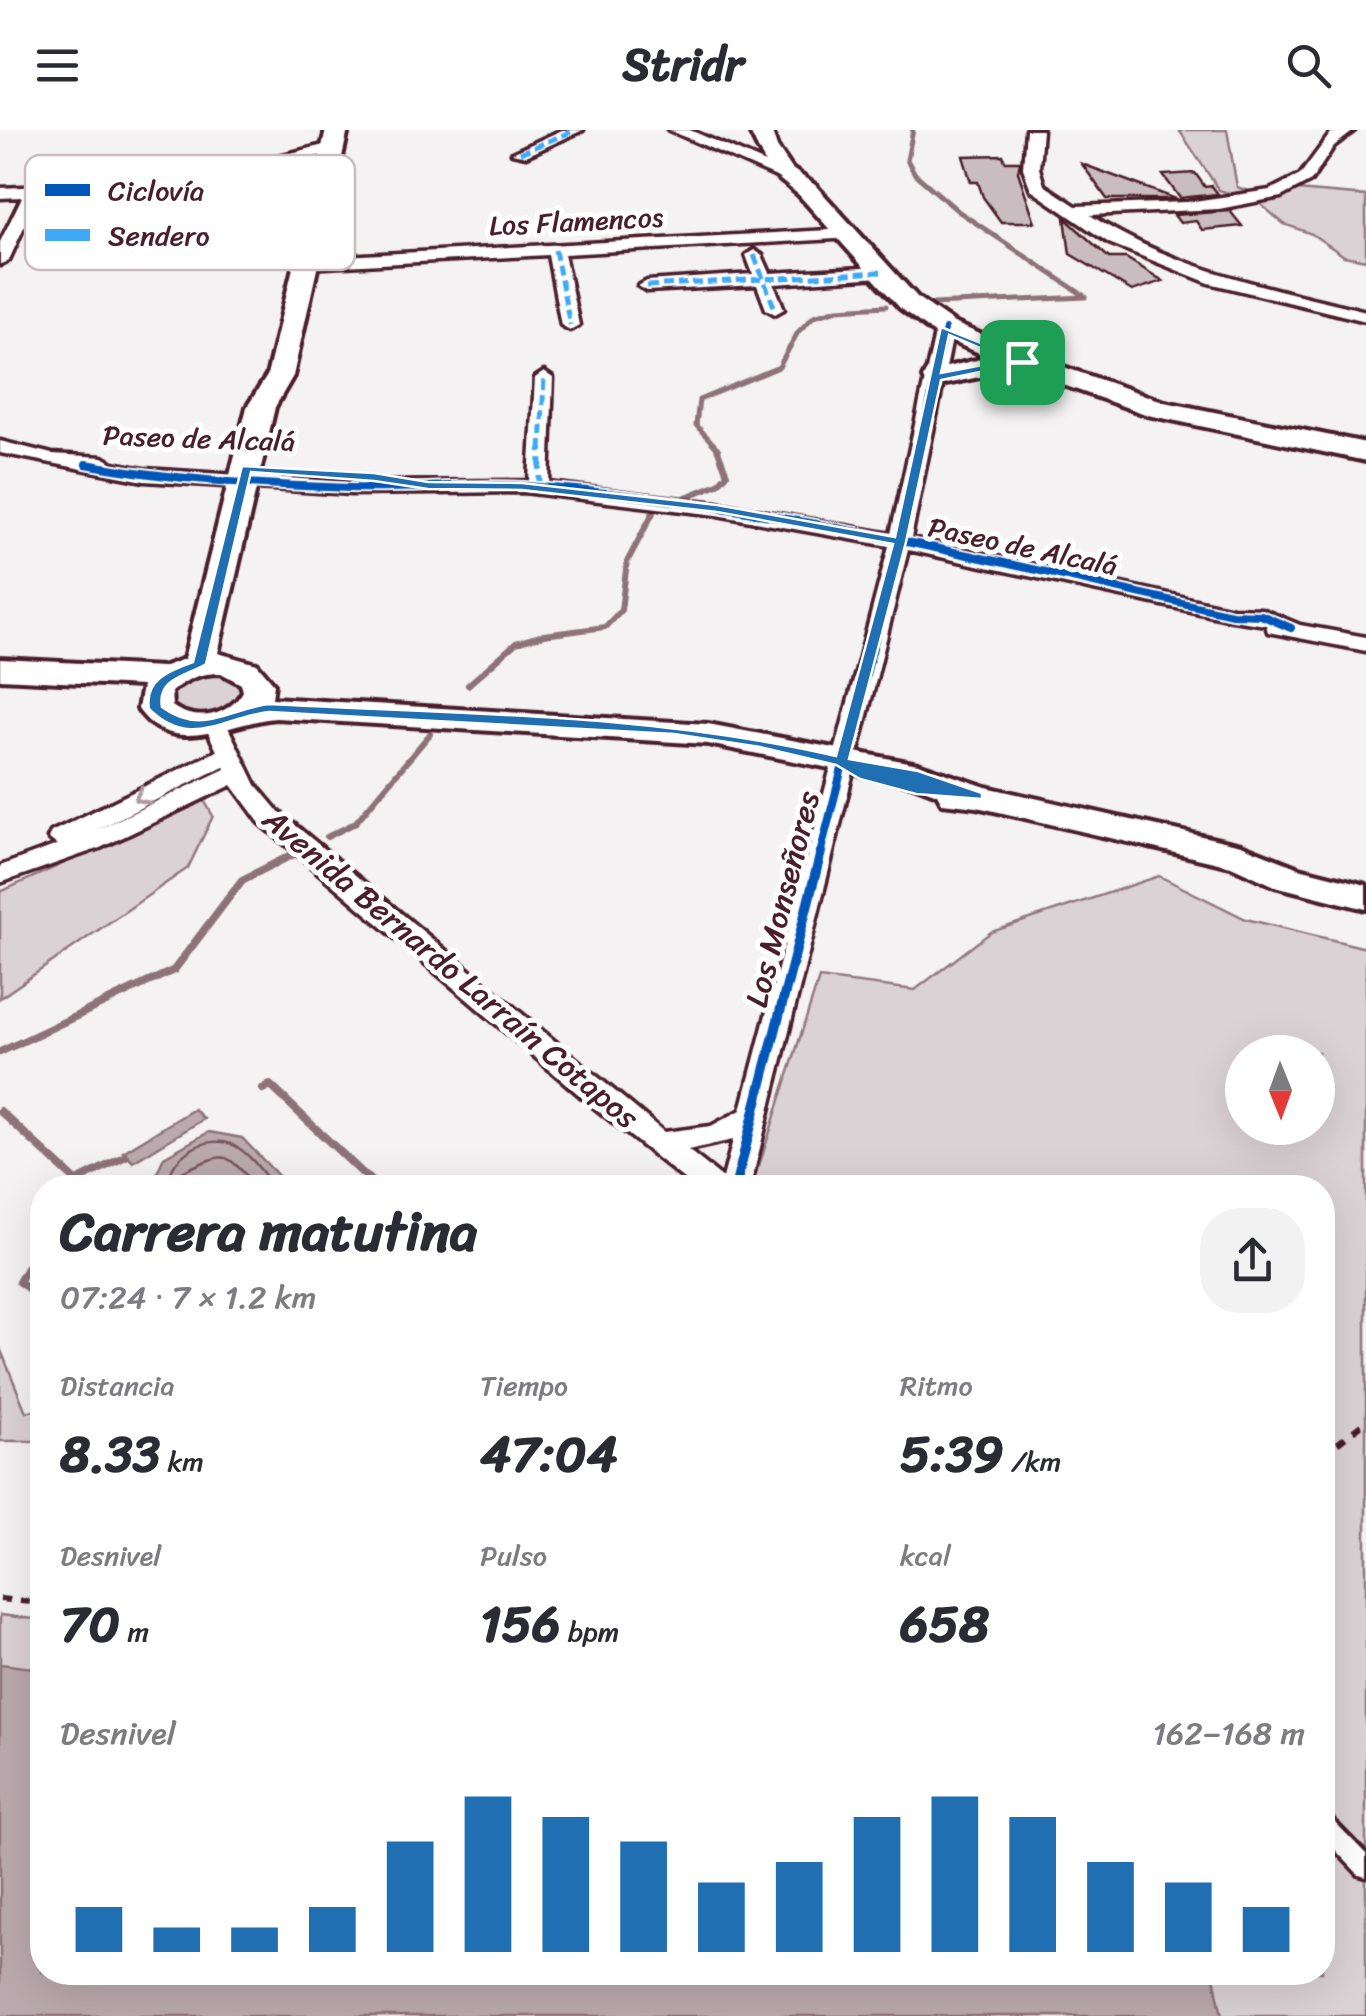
<!DOCTYPE html>
<html lang="es">
<meta charset="utf-8">
<style>
body{margin:0;font-family:Sriracha,sans-serif;background:#f2f2f3;color:#2b2b33;height:100vh;display:flex;flex-direction:column;font-size:38px;white-space:nowrap}
*{box-sizing:border-box;margin:0}
p{font-size:32px;color:#7c7c81}
.icon{flex:none;width:55px;height:55px;fill:none;stroke:currentColor;stroke-width:2;stroke-linecap:round;stroke-linejoin:round}
.map{position:relative;flex:1;overflow:hidden}
.drawer{position:absolute;left:30px;top:1045px;width:1305px;height:810px;display:flex;flex-direction:column;background:#fff;border-radius:40px;box-shadow:0 10px 40px #0002}
.drawer>*{flex:none}
.needle{width:65px;rotate:179deg}
.buttons{position:absolute;left:1225px;top:905px;display:grid;gap:20px}
.buttons a{display:grid;place-items:center;width:110px;height:110px;border-radius:50%;background:#fff;box-shadow:0 10px 40px #0002;font-size:50px}
.pin{position:absolute;display:grid;place-items:center;width:85px;height:85px;color:#fff;margin:-42px;border-radius:20px;box-shadow:0 5px 15px #0006}
.round{display:grid;place-items:center;flex:none;width:105px;height:105px;border-radius:40px;background:#f2f2f3}
.headline{display:flex;align-items:center;justify-content:space-between;height:170px;padding:0 30px}
h1{font-size:55px;font-weight:700;line-height:75px}
.stats{display:grid;grid-template-columns:repeat(3,1fr);gap:15px;height:170px;padding:10px 30px}
.stats div{display:grid;align-content:center}
.stats b{font-size:50px;font-weight:700}
.stats small{font-size:28px;font-weight:400}
.stats p{font-size:28px}
.chart{height:280px;padding:20px 30px}
.chart p{display:flex;justify-content:space-between}
.chart svg{width:100%;height:180px;margin-top:10px;stroke:#1f6fb2;stroke-width:6}
header{display:flex;justify-content:space-between;align-items:center;height:130px;padding:0 30px;background:#fff;font-size:45px;font-weight:700}
.map>svg:first-child{display:block}
.green{fill:#dbd2d5;stroke:#927880;stroke-width:2.5;fill-rule:evenodd}
.water{fill:#baa9ae;stroke:#8d727a;stroke-width:2.5}
.lines{fill:none;stroke-linecap:round;stroke-linejoin:round}
.shore{stroke:#77565f;stroke-width:2.5}
.stream-far2{stroke:#8d727a;stroke-width:5}
.stream-far1{stroke:#8d727a;stroke-width:6}
.stream{stroke:#8d727a;stroke-width:8}
.building{fill:#cabdc1;stroke:#4a1f2b;stroke-width:2.5}
.lane-casing{stroke:#4a1f2b;stroke-width:7}
.street-casing{stroke:#4a1f2b;stroke-width:7}
.secondary-casing{stroke:#4a1f2b;stroke-width:8}
.path{stroke:#4a1f2b;stroke-width:6;stroke-dasharray:10 10;stroke-linecap:butt}
.lane{fill:#fff;fill-rule:evenodd}
.street{fill:#fff;fill-rule:evenodd}
.secondary{fill:#fff;fill-rule:evenodd}
.quiet-far1{stroke:#3fa9f5;stroke-width:5;stroke-dasharray:10 5;stroke-linecap:butt}
.quiet{stroke:#3fa9f5;stroke-width:6;stroke-dasharray:12 6;stroke-linecap:butt}
.cycleway-far2-casing{stroke:#fff;stroke-width:10}
.cycleway-far1-casing{stroke:#fff;stroke-width:12}
.cycleway-casing{stroke:#fff;stroke-width:16}
.cycleway-far2{stroke:#0057b8;stroke-width:6}
.cycleway-far1{stroke:#0057b8;stroke-width:8}
.cycleway{stroke:#0057b8;stroke-width:10}
.oneway{stroke:#ae9aa0}
.route{fill:#1f6fb2;stroke:#fff;stroke-width:2.5;fill-rule:evenodd}
.labels{text-anchor:middle;stroke-width:10;stroke-linejoin:round;paint-order:stroke}
.far-street-label{font-size:28px;fill:#4a1f2b;stroke:#fff}
.street-label{font-size:32px;fill:#4a1f2b;stroke:#fff}
.key{fill:#fff;stroke:#c9bcbf;stroke-width:2.5}
.key-label{font-size:28px;fill:#4a1f2b}
</style>
<header><svg class="icon" aria-label="menu" viewBox="0 0 24 24"><path d="M4 6h16M4 12h16M4 18h16"/></svg>Stridr<svg class="icon" aria-label="search" viewBox="0 0 24 24"><circle cx="10" cy="10" r="6"/><path d="M15 15l6 6"/></svg></header>
<div class="map">
<svg width="1366" height="1886" viewBox="0 0 1366 1886">
<rect width="100%" height="100%" fill="#f4f2f2"/>
<filter id="ink" filterUnits="userSpaceOnUse"><feTurbulence type="fractalNoise" baseFrequency=".01" numOctaves="2"/><feDisplacementMap in="SourceGraphic" scale="20" xChannelSelector="R" yChannelSelector="G"/><feConvolveMatrix kernelMatrix="1 2 1 2 8 2 1 2 1" color-interpolation-filters="sRGB"/></filter>
<g filter="url(#ink)">
<path class="green" d="M1179 0H1227L1237 57 1276 71 1297 60 1366 66V130L1344 126 1312 104 1284 94 1258 72 1219 60Z
M201 542 225 543 241 552 242 565C223 584 190 597 170 571L173 557Z
M204 670 213 686 188 738 0 868V762Z
M1159 746 1246 789 1366 818V1886H0V1485L42 1490V1842H1322V1058L725 1057 759 1036 819 848 915 860 991 802ZM1242 922H1318V998H1242Z
M0 1218 26 1282 42 1278V1311H0Z"/>
<path class="water" d="M194 979 204 989 133 1032 123 1022Z
M209 1002 242 1008 289 1057H162L157 1043 164 1027Z
M0 1534 42 1539V1842H1213L1222 1886H0Z"/>
<g class="lines">
<path class="shore" d="M169 1058C165 1027 209 1000 237 1017 252 1026 264 1045 275 1058
M182 1058V1042C229 1020 223 1021 258 1058"/>
<path class="stream-far2" d="M913 0 907 30 915 44 958 81 1086 167 933 174
M719 320 696 295 699 270 779 237 798 202 814 186 838 179 886 176"/>
<path class="stream-far1" d="M686 367 718 354 727 344 717 318
M468 555 516 513 544 505 605 497 621 480 627 432 655 379
M327 707 355 693 430 604"/>
<path class="stream" d="M0 922 174 840 242 750 296 723
M263 959 270 955 378 1058
M0 981 84 1058
M75 1058 79 1050 126 1026
M42 1112 19 1152 42 1168"/>
</g>
<path class="building" d="M1003 25 1005 31H1020L1018 42 1035 92H1001L983 67 978 52H971L963 26Z
M1082 34 1152 60 1176 69H1107Z
M1195 43 1205 57 1212 56 1218 64 1180 68 1163 45Z
M1230 81 1242 96 1202 100 1196 91 1180 93 1174 85Z
M1065 88 1109 128H1126L1163 151 1132 161 1070 124Z"/>
<g class="lines">
<g class="lane-casing">
<path id="lane" d="M1322 1683 1329 1686 1366 1724V1747L1359 1745 1322 1706Z"/>
</g>
<g class="street-casing">
<path id="street" d="M562 0H583L526 26 512 23Z
M669 0H690L795 46 781 49Z
M1026 0H1042L1039 38 1044 55 1076 76 1187 72 1270 60 1300 45 1331 3 1355 0 1334 16 1311 51 1281 67 1219 79 1090 85C1172 139 1272 158 1366 181V191L1209 153 1109 113 1031 60 1023 38Z
M332 13 338 15V21L180 60 38 66 9 130 0 135V112L22 67 0 68V58L180 50Z
M848 99 854 100V108L564 124 579 195 570 200 561 195 548 125 307 138 298 133 307 128Z
M754 120 762 125 770 143 881 137 890 142 881 147 774 154 784 179 775 184 766 179 757 155 647 161 638 156 647 151 753 144 746 125Z
M945 194 954 199 911 408 1232 478 1261 479 1300 495 1366 507V521L1268 502 1266 495 1232 490 908 420 750 1058H695L590 974 259 692 232 655 100 718 0 753V736L57 715 48 708 51 702 217 621 204 594 216 587 224 589 256 655 277 680 664 1002 711 996 741 980 889 416 717 385 523 362 351 364 144 351 0 323V311L52 324 103 327 113 333 144 339 351 352 529 351 535 248 544 242 553 248 549 353 717 373 891 404 936 199ZM224 636 225 639 96 700ZM733 1010 723 1048 688 1020Z"/>
</g>
<g class="secondary-casing">
<path id="secondary" d="M326 0H348L293 246 275 277 218 523 257 534 274 554 272 568 708 594 918 634 986 657 1241 715 1299 738 1366 755V779L1275 756 1231 736 977 677 942 673 937 664 911 654 708 614 276 588C232 591 173 630 138 579L142 556 0 549V529L162 537 184 529 247 277 267 246ZM221 543 241 554 243 561C229 587 195 593 172 576L171 562C187 548 201 543 221 543Z
M749 0H771L777 17 792 39 815 55 918 168 954 193 1032 226 1165 272 1366 313V331L1148 285 1018 239 936 256 926 254 923 248 926 242 989 227 936 205 900 178 799 65 769 41Z"/>
</g>
<path class="path" d="M1322 1326 1366 1291
M0 1469 42 1473"/>
<use href="#lane" class="lane"/>
<use href="#street" class="street"/>
<use href="#secondary" class="secondary"/>
<path class="quiet-far1" d="M520 23 575 0
M555 120 570 195
M754 125 775 179
M647 156 881 142
M541 320 544 248"/>
<path class="quiet" d="M539 358 541 318"/>
<g class="cycleway-far2-casing">
<path id="cycleway-far2" d="M919 320 945 199"/>
</g>
<g class="cycleway-far1-casing">
<path id="cycleway-far1" d="M86 334C172 350 262 355 350 358 408 360 466 353 524 356 763 371 999 433 1232 484L1261 485 1291 498
M820 724 900 412 920 318"/>
</g>
<g class="cycleway-casing">
<path id="cycleway" d="M735 1058 821 722"/>
</g>
<use href="#cycleway-far2" class="cycleway-far2"/>
<use href="#cycleway-far1" class="cycleway-far1"/>
<use href="#cycleway" class="cycleway"/>
</g>
<defs><path id="oneway-chevron" d="M-2-3.5L2.5 0L-2 3.5" fill="none" stroke-width="1.6" stroke-linecap="round" stroke-linejoin="round" transform="scale(2.5)"/></defs>
<use class="oneway" href="#oneway-chevron" transform="translate(141 667) rotate(154)"/>
</g>
<path class="route" d="M941 197 1028 232 941 250 906 412 849 629 918 641 982 663V669L916 664 860 649 836 635 760 617 674 604 269 582C223 587 190 620 149 579 144 550 170 540 193 532L242 336 374 343 428 352 522 353 717 375 895 407ZM949 205 1009 230 941 243ZM251 342 374 351 428 359 522 360 717 382 893 414 836 626C650 583 458 584 269 574 227 579 202 606 162 577 157 548 187 546 206 534Z"/>
<g class="labels">
<g class="far-street-label">
<text transform="translate(576 91) rotate(-3)" y="10">Los Flamencos</text>
<text transform="translate(199 308) rotate(2)" y="10">Paseo de Alcalá</text>
<text transform="translate(1023 416) rotate(12)" y="10">Paseo de Alcalá</text>
</g>
<g class="street-label">
<text transform="translate(782 769) rotate(-76)" y="11">Los Monseñores</text>
<text transform="translate(451 838) rotate(40)" y="11">Avenida Bernardo Larraín Cotapos</text>
</g>
</g>
<rect x="25" y="25" width="330" height="115" rx="15" class="key"/>
<rect x="45" y="54" width="45" height="12" fill="#0057b8"/>
<rect x="45" y="99" width="45" height="12" fill="#3fa9f5"/>
<g class="key-label">
<text x="108" y="70">Ciclovía</text>
<text x="108" y="115">Sendero</text>
</g>
</svg>
<div class="buttons">
<a><svg class="needle" viewBox="-14 -14 28 28"><path d="M0-13l5 13h-10z" fill="#e53935"/><path d="M0 13l5-13h-10z" fill="#7c7c81"/></svg></a>
</div>
<div class="pin" style="left:1022px;top:232px;background:#1e9e55"><svg class="icon" aria-label="arrive" viewBox="0 0 24 24"><path d="M6 21V4h12l-3 4 3 4H6"/></svg></div>
<section class="drawer">
<div class="headline"><div><h1>Carrera matutina</h1><p>07:24 · 7 × 1.2 km</p></div><a class="round"><svg class="icon" aria-label="share" viewBox="0 0 24 24"><path d="M12 15V3M7 8l5-5 5 5M5 13v7h14v-7"/></svg></a></div>
<div class="stats">
<div><p>Distancia</p><b>8.33<small> km</small></b></div>
<div><p>Tiempo</p><b>47:04</b></div>
<div><p>Ritmo</p><b>5:39<small> /km</small></b></div>
</div>
<div class="stats">
<div><p>Desnivel</p><b>70<small> m</small></b></div>
<div><p>Pulso</p><b>156<small> bpm</small></b></div>
<div><p>kcal</p><b>658</b></div>
</div>
<div class="chart"><p><span>Desnivel</span>162–168 m</p>
<svg viewBox="0 0 160 44" preserveAspectRatio="none"><path d="M5 44V33M15 44V38M25 44V38M35 44V33M45 44V17M55 44V6M65 44V11M75 44V17M85 44V27M95 44V22M105 44V11M115 44V6M125 44V11M135 44V22M145 44V27M155 44V33"/></svg>
</div>
</section>
</div>
